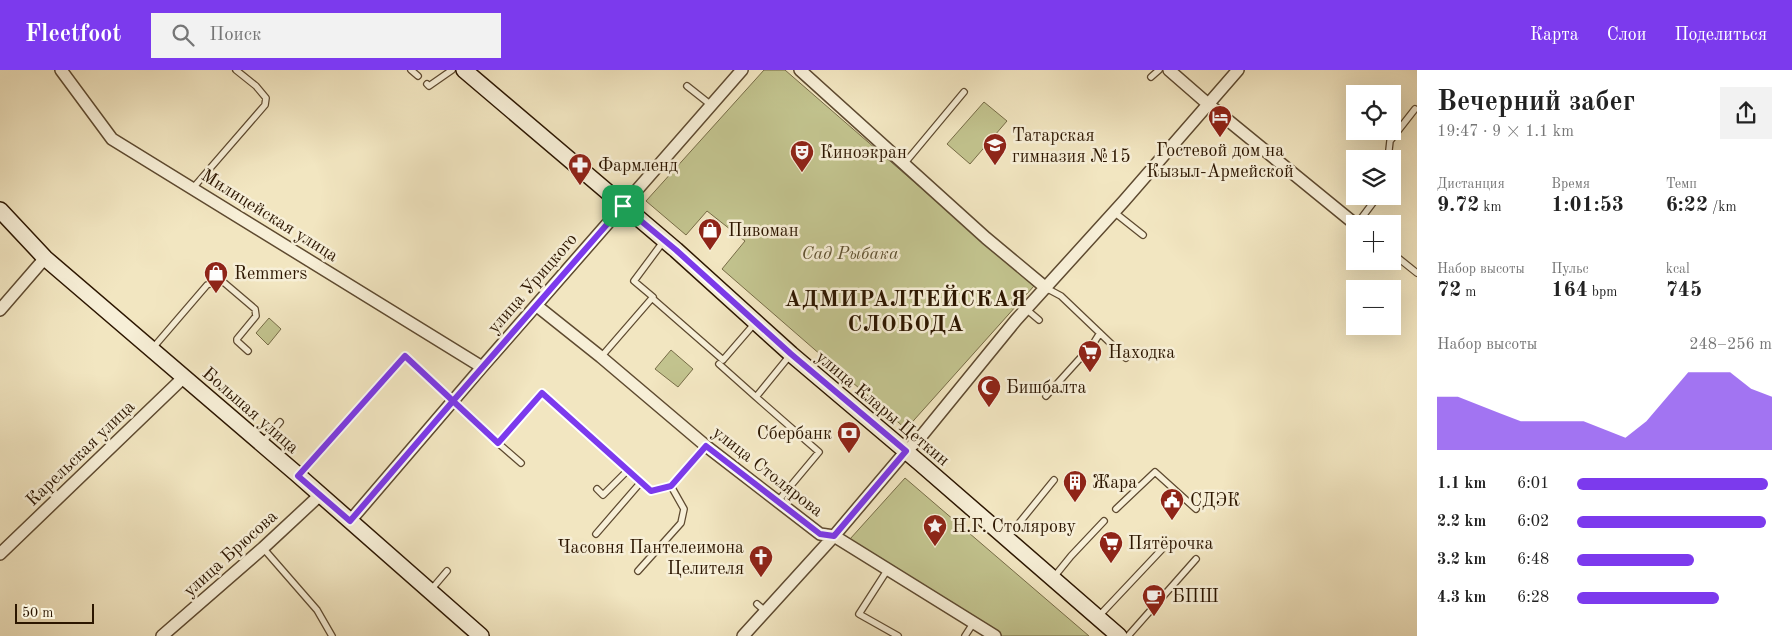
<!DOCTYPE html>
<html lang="ru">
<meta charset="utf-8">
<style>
body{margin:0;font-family:"Old Standard TT",serif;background:#f2f2f2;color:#222;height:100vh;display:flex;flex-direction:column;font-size:19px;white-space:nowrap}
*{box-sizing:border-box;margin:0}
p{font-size:16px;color:#767676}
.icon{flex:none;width:28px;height:28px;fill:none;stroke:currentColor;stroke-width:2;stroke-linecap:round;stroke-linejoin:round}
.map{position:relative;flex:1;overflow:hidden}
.sheet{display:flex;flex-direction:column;background:#fff;width:375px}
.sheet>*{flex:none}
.controls{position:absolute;left:1346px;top:15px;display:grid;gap:10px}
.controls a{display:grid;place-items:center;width:55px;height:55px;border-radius:0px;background:#fff;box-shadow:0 5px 20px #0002;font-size:25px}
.scale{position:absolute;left:15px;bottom:12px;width:79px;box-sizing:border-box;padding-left:5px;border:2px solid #2c1600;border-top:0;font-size:14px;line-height:18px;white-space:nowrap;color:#2c1600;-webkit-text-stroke:4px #f7efd7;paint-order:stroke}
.pin{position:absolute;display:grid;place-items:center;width:42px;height:42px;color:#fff;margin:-21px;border-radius:10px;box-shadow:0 2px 8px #0006}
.round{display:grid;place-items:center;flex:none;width:52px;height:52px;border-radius:0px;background:#f2f2f2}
.summary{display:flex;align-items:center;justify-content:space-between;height:85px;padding:0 20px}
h1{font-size:28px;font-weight:600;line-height:38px}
.metrics{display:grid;grid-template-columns:repeat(3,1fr);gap:8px;height:85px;padding:5px 20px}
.metrics div{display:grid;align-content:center}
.metrics b{font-size:21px;font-weight:600}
.metrics small{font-size:14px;font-weight:400}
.metrics p{font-size:14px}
.chart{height:140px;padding:10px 20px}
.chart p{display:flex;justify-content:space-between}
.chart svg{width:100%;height:90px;margin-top:5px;fill:#7c3aed;opacity:.7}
ul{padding:0 20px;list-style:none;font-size:16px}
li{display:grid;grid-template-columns:80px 60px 1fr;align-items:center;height:38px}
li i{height:12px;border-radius:6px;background:#7c3aed}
header{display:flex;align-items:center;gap:30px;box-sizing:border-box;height:70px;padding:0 25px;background:#7c3aed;color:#fff}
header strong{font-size:24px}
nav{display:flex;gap:28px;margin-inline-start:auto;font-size:18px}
.search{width:350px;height:45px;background:#f2f2f2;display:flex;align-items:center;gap:12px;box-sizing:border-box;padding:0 18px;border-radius:0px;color:#767676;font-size:19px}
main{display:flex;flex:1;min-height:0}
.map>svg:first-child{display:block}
.green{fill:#c2c38e;stroke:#776c47}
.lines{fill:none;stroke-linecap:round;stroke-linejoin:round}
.lane-casing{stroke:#5e4a30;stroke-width:8}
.street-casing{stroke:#5e4a30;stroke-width:14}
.secondary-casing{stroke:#2c1600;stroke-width:18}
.lane{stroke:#f7efd7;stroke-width:5.5}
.street{stroke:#f7efd7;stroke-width:11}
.secondary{stroke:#f7efd7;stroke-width:15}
.route-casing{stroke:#fff;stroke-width:10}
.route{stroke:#7c3aed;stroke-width:6}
.labels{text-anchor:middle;stroke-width:5;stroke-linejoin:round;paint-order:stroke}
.poi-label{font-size:18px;fill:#2c1600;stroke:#f7efd7;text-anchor:start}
.street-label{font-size:18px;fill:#2c1600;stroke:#f7efd7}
.park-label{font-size:18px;font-style:italic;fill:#605332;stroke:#f7efd7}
.district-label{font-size:22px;font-weight:bold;letter-spacing:1px;fill:#2c1600;stroke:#f7efd7}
</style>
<header>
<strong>Fleetfoot</strong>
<div class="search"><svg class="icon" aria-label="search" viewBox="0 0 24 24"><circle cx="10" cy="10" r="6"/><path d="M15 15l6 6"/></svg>Поиск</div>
<nav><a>Карта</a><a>Слои</a><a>Поделиться</a></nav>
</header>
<main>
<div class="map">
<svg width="1417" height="566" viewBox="0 0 1417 566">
<rect width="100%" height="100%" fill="#f2e6c1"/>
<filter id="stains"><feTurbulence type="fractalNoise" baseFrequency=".004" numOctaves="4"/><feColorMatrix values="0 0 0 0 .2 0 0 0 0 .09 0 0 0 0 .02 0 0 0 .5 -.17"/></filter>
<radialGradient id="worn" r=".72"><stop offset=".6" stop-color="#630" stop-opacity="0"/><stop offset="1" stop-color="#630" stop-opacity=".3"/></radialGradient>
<path class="green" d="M764 0H785L1034 216 906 359 722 199 745 171 707 141 686 165 646 131Z
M984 32 1007 51 970 94 947 74Z
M269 248 281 259 268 275 256 263Z
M671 280 693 299 678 317 655 299Z
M905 408 1089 566H995L850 469Z"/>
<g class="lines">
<g class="lane-casing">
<path id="lane" d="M411 0 418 6
M1151 7 1159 0
M427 14 429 16 452 0
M687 16 711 35
M1388 89 1390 71 1415 39
M904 94 964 22
M193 118 265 35 266 28 256 16 236 0
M1114 142 1143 165
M1357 154 1378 126
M1392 183 1417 203
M1046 218 1061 226 1126 288
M652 228 723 290 755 253
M1026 239 1039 250
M152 279 207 215 221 210 255 239 256 246 237 269V271L248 281
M601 287 653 227 634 211 663 172
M719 294 756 327
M1046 326 1093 274 1100 263
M262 373 280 352
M498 373 521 393
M299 405 405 286 498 373 542 323 651 421 671 416 706 376
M597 419 603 425 628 400
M778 431 819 382 756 327 791 284
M1116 439 1155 402 1196 439
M596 464 641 412
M1007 468 1054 410
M263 478 317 540 332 566
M888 499 859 544 898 566
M638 501 681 453 684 439 671 416
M1054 507 1071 486 1104 451
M430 521 447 501
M757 534 765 541
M1099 546 1165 476
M965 566 974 552
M1128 566 1196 489"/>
</g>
<g class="street-casing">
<path id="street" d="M61 0 112 69 482 297
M800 0 986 168 1046 218
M1169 0 1208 34 1355 154
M537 236 601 287 706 376 820 464 834 466 995 566
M0 240 45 188
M350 451 482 297 742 0
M0 484 184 307
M162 566 263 478 320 425
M743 566 834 466 906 381 919 369 1016 250 1124 131 1238 0"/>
</g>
<g class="secondary-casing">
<path id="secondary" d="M464 0 676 180 791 284 921 394 1119 566
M0 140 45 188 298 405 481 566"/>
</g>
<use href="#lane" class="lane"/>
<use href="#street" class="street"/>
<use href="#secondary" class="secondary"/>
</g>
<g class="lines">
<g class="route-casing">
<path id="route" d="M623 136 453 331 405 286 298 406 350 451 453 331 498 373 542 323 651 421 671 416 706 376 820 464 834 466 906 381 791 284 676 180 623 136"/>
</g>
<use href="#route" class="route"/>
</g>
<defs>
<g id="hotel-pin" transform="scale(1.25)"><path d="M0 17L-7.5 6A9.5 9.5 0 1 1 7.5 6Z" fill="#8f2418" stroke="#f7efd7"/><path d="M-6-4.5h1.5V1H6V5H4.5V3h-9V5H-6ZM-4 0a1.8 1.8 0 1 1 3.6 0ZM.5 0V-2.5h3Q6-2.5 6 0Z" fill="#fff"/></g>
<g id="school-pin" transform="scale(1.25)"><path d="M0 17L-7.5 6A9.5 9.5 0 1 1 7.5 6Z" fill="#8f2418" stroke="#f7efd7"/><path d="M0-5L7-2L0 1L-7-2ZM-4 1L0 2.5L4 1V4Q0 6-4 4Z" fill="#fff"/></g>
<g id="theatre-pin" transform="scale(1.25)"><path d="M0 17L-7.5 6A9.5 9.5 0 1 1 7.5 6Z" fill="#8f2418" stroke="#f7efd7"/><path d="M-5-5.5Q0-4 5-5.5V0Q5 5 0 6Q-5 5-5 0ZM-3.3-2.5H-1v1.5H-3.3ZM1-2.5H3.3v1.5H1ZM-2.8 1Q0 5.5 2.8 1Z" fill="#fff"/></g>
<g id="pharmacy-pin" transform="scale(1.25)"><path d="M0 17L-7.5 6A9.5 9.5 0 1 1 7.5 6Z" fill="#8f2418" stroke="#f7efd7"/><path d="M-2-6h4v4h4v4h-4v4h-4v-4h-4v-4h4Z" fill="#fff"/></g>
<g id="shop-pin" transform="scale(1.25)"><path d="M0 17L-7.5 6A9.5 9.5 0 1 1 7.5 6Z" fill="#8f2418" stroke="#f7efd7"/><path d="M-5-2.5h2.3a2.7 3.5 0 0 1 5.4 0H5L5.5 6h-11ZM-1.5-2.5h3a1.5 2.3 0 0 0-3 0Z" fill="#fff"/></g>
<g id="supermarket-pin" transform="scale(1.25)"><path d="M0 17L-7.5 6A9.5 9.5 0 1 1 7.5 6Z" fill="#8f2418" stroke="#f7efd7"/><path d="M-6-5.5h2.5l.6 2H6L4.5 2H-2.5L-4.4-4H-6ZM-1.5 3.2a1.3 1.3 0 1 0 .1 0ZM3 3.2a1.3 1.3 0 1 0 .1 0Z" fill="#fff"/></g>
<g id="mosque-pin" transform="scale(1.25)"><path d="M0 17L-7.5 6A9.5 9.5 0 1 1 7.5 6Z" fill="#8f2418" stroke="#f7efd7"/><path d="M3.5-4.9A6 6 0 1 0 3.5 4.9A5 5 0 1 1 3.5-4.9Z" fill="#fff"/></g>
<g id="bank-pin" transform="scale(1.25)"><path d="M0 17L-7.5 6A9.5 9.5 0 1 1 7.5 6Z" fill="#8f2418" stroke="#f7efd7"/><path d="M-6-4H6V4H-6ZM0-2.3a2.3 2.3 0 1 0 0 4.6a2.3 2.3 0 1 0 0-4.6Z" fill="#fff"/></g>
<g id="building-pin" transform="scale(1.25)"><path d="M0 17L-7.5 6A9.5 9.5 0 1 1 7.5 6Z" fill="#8f2418" stroke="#f7efd7"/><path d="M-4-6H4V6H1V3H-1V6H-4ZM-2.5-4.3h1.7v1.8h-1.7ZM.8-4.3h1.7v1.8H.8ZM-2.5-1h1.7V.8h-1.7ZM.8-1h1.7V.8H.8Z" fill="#fff"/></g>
<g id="civic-pin" transform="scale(1.25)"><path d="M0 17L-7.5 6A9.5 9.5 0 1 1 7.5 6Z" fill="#8f2418" stroke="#f7efd7"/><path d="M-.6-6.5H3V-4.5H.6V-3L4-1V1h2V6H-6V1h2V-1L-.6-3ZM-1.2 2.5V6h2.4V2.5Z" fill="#fff"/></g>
<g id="sight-pin" transform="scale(1.25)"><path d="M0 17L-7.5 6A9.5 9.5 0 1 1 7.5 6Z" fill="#8f2418" stroke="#f7efd7"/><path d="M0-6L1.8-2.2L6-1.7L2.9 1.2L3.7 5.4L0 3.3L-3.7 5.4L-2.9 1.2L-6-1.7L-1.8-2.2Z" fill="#fff"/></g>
<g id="church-pin" transform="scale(1.25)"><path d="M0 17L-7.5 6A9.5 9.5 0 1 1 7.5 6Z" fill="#8f2418" stroke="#f7efd7"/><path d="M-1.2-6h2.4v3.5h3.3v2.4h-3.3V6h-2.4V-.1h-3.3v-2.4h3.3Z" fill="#fff"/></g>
<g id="cafe-pin" transform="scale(1.25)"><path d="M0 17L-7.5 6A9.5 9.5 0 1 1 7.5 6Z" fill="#8f2418" stroke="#f7efd7"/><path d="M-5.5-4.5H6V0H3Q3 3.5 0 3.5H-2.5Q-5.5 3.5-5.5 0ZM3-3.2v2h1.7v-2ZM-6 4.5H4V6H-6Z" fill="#fff"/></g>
</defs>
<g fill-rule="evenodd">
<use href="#hotel-pin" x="1220" y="47"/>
<use href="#school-pin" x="995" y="75"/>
<use href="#theatre-pin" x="802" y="82"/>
<use href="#pharmacy-pin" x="580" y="95"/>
<use href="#shop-pin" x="710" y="160"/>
<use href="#shop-pin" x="216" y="203"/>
<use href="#supermarket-pin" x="1090" y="282"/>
<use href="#mosque-pin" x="989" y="317"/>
<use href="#bank-pin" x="849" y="363"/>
<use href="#building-pin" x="1075" y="412"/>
<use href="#civic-pin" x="1172" y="430"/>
<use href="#sight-pin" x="935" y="456"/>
<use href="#supermarket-pin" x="1111" y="473"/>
<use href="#church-pin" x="761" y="487"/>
<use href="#cafe-pin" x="1154" y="526"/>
</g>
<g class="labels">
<g class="poi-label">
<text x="1012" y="71">Татарская<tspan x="1012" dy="21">гимназия №15</tspan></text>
<text x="1220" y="86" text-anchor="middle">Гостевой дом на<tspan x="1220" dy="21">Кызыл-Армейской</tspan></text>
<text x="820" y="88">Киноэкран</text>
<text x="598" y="101">Фармленд</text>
<text x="728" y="166">Пивоман</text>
<text x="234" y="209">Remmers</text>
<text x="1108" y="288">Находка</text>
<text x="1006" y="323">Бишбалта</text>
<text x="832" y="369" text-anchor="end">Сбербанк</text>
<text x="1092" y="418">Жара</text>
<text x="1190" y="436">СДЭК</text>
<text x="952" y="462">Н.Г. Столярову</text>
<text x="1128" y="479">Пятёрочка</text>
<text x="744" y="483" text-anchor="end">Часовня Пантелеимона<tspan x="744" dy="21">Целителя</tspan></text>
<text x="1172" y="532">БПШ</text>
</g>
<g class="street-label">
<text transform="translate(270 145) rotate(32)" y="6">Милицейская улица</text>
<text transform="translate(532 213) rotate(-49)" y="6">улица Урицкого</text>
<text transform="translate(883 338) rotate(40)" y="6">улица Клары Цеткин</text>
<text transform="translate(251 340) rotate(41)" y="6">Большая улица</text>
<text transform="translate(80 383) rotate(-44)" y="6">Карельская улица</text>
<text transform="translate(768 401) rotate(38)" y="6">улица Столярова</text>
<text transform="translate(230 483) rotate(-42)" y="6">улица Брюсова</text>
</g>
<g class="park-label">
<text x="850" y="189">Сад Рыбака</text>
</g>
<g class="district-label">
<text x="906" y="236">АДМИРАЛТЕЙСКАЯ<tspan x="906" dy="25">СЛОБОДА</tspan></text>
</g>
</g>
<rect width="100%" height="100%" filter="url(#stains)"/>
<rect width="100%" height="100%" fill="url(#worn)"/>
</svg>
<div class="controls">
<a><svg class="icon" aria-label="locate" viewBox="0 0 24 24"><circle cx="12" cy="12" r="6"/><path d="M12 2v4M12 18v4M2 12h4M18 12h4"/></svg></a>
<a><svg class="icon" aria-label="layers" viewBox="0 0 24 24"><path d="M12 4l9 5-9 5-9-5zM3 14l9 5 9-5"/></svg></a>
<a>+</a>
<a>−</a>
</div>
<div class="scale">50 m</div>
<div class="pin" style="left:623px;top:136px;background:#1e9e55"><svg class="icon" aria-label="arrive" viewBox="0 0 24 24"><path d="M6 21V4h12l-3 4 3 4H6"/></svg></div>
</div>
<section class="sheet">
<div class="summary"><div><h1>Вечерний забег</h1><p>19:47 · 9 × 1.1 km</p></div><a class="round"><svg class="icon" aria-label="share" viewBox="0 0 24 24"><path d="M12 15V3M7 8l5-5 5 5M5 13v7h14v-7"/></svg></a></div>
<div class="metrics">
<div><p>Дистанция</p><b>9.72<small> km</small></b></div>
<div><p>Время</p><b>1:01:53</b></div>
<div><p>Темп</p><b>6:22<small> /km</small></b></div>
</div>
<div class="metrics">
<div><p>Набор высоты</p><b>72<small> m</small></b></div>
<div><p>Пульс</p><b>164<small> bpm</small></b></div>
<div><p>kcal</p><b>745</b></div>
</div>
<div class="chart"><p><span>Набор высоты</span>248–256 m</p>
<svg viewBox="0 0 160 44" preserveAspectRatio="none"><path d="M0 44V18L10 18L20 22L30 26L40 30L50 30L60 30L70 30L80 34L90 38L100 30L110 18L120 6L130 6L140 6L150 14L160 18V44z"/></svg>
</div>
<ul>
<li><b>1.1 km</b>6:01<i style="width:98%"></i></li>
<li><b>2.2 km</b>6:02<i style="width:97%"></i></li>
<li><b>3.2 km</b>6:48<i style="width:60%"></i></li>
<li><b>4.3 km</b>6:28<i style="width:73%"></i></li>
</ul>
</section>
</main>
